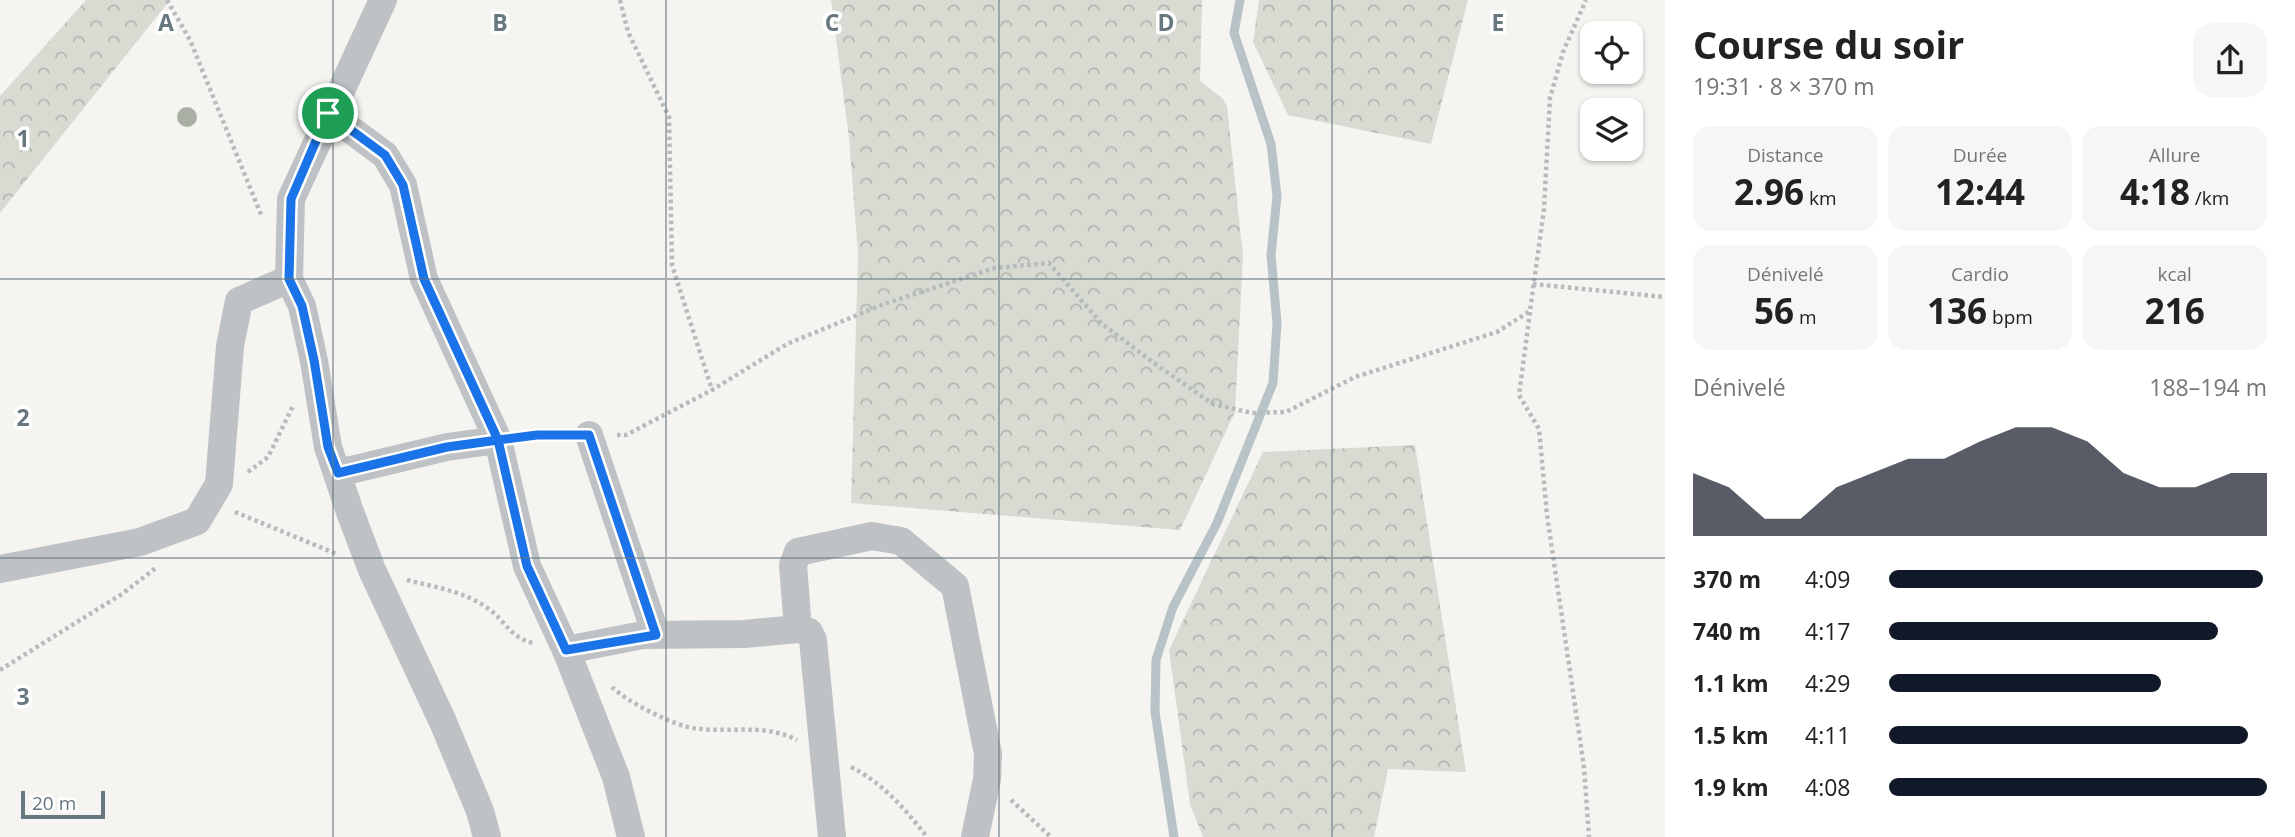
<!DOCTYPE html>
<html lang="fr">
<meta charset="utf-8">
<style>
body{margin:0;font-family:"Open Sans",sans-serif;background:#f6f6f6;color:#222;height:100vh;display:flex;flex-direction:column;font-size:26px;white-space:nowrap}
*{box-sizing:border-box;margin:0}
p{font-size:23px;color:#767676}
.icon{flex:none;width:38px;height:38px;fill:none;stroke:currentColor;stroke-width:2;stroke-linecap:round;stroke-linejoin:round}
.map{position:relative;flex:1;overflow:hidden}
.sheet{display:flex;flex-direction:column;background:#fff;width:630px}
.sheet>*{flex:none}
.fabs{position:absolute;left:1580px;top:21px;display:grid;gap:14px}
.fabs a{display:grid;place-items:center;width:63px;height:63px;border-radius:14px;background:#fff;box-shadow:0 2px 5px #0004;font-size:35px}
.scale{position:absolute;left:21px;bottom:18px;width:84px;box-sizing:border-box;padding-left:7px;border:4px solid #667780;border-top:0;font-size:19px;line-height:24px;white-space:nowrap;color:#667780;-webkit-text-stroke:5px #fff;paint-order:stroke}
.pin{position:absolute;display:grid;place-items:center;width:60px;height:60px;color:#fff;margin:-30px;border:4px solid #fff;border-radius:50%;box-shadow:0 2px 7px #0007}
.round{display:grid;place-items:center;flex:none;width:74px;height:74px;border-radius:21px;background:#f6f6f6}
.headline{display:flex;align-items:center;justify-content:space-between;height:119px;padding:0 28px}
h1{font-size:38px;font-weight:700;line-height:52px}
.stats{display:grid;grid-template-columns:repeat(3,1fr);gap:10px;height:119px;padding:7px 28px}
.stats div{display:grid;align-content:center;border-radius:18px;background:#f6f6f6;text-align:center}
.stats b{font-size:35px;font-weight:700}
.stats small{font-size:19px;font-weight:400}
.stats p{font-size:19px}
.chart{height:196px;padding:14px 28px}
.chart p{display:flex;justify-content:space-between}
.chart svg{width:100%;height:126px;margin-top:7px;fill:#111827;opacity:.7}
ul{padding:0 28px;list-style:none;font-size:23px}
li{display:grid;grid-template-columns:112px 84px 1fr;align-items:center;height:52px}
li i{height:18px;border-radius:9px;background:#111827}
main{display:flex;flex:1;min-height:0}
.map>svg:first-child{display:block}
.forest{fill:url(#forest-crowns)}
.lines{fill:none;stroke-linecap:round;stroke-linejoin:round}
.stream{stroke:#b7c3c6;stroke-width:9}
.path{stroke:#b8bbbd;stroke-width:4.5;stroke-dasharray:3.5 3.5;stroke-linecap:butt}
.street{stroke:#bec2c5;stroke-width:28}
.tree{fill:#a9b0a3}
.route-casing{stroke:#fff;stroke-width:14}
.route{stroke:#1a73e8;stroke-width:9}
.grid{fill:none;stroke:#667780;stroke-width:2;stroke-opacity:0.55}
.grid-label{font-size:23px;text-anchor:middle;font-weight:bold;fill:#667780;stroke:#fff;stroke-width:7;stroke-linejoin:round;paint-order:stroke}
</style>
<main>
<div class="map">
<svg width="1665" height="837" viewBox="0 0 1665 837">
<defs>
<pattern id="forest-crowns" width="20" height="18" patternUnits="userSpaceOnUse" patternTransform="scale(1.75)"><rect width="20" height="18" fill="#d7dbd2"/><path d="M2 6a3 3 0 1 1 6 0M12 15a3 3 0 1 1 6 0" fill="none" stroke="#b2b6b0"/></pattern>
</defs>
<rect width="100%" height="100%" fill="#f5f4f1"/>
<path class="forest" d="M86 0H170L0 213V96Z
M831 0H1202L1200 81 1222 98 1227 106 1243 256 1235 412 1180 530 851 503 858 254 849 138Z
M1259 0H1468L1431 144 1288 115 1253 42Z
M1415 445 1466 772 1388 769 1374 837H1203L1190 804 1169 650 1263 452Z"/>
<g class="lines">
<path class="stream" d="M1174 837 1155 712 1156 660 1173 607 1217 523 1273 383 1277 323 1271 255 1277 196 1271 144 1234 33 1240 0"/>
<path class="path" d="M167 0 190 40 262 217
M620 0 628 32 669 117 672 265 712 390
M1533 284 1665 297
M1530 312 1519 395 1539 429 1547 515 1584 767 1589 837
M617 435H626L712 390 787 344 884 304 995 268 1049 263 1102 324 1161 368 1213 404 1252 413 1286 412 1355 377 1497 332 1530 311 1544 209 1550 98 1563 52 1586 0
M523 437 563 435
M248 472 268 457 293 406
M235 512 337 554
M407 580C434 587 463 591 486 607 506 620 508 637 533 643
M0 670 122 594 157 567
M612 687C626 701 664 720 684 726 721 736 761 721 797 740
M851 767C883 783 906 810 927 837
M1011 800 1051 837"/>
<path class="street" d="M383 0 291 199 289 279 302 306 314 361 328 447 350 512 372 570 443 722 480 811 487 837
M328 113 385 155 403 185 424 279 498 440 527 566 566 650 616 777 631 837
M589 435 656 635
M338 473 447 447 498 440
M0 569 140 542 197 521 219 484 230 346 239 301 289 279
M798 629 793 565 798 552 872 536 901 541 955 586 988 754 987 779 975 837
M566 650 643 635 744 634 798 629 809 632 813 640 832 837"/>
</g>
<circle class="tree" cx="187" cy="117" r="10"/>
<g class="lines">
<g class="route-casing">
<path id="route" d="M328 113 385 155 403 185 424 279 498 440 537 435H589L656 635 566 650 527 566 498 440 447 447 338 473 328 447 314 360 302 306 289 279 291 199 328 113"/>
</g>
<use href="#route" class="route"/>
</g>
<path class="grid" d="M333 0V837M666 0V837M999 0V837M1332 0V837M0 279H1665M0 558H1665"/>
<g class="grid-label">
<text x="166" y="31">A</text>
<text x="500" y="31">B</text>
<text x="832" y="31">C</text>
<text x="1166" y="31">D</text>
<text x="1498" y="31">E</text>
<text x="23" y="147">1</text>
<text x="23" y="426">2</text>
<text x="23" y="705">3</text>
</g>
</svg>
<div class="fabs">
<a><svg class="icon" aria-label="locate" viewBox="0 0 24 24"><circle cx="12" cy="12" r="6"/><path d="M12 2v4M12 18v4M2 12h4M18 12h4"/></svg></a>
<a><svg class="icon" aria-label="layers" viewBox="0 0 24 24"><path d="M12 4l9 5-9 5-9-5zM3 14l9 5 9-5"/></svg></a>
</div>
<div class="scale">20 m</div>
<div class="pin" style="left:328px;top:113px;background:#1e9e55"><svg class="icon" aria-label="arrive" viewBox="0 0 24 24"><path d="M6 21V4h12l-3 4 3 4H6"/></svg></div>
</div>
<section class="sheet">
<div class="headline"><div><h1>Course du soir</h1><p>19:31 · 8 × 370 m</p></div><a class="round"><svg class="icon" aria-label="share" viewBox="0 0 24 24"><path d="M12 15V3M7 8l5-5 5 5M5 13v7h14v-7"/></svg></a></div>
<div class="stats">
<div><p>Distance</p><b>2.96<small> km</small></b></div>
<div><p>Durée</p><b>12:44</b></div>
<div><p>Allure</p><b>4:18<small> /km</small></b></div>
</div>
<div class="stats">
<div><p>Dénivelé</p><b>56<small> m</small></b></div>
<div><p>Cardio</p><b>136<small> bpm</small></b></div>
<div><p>kcal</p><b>216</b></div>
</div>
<div class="chart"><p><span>Dénivelé</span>188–194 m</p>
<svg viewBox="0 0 160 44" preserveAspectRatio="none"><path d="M0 44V22L10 27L20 38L30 38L40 27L50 22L60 17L70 17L80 11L90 6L100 6L110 11L120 22L130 27L140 27L150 22L160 22V44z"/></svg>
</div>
<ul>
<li><b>370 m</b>4:09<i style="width:99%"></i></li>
<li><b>740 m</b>4:17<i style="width:87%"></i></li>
<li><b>1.1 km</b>4:29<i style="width:72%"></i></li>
<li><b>1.5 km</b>4:11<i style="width:95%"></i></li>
<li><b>1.9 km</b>4:08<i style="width:100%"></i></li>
</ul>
</section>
</main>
